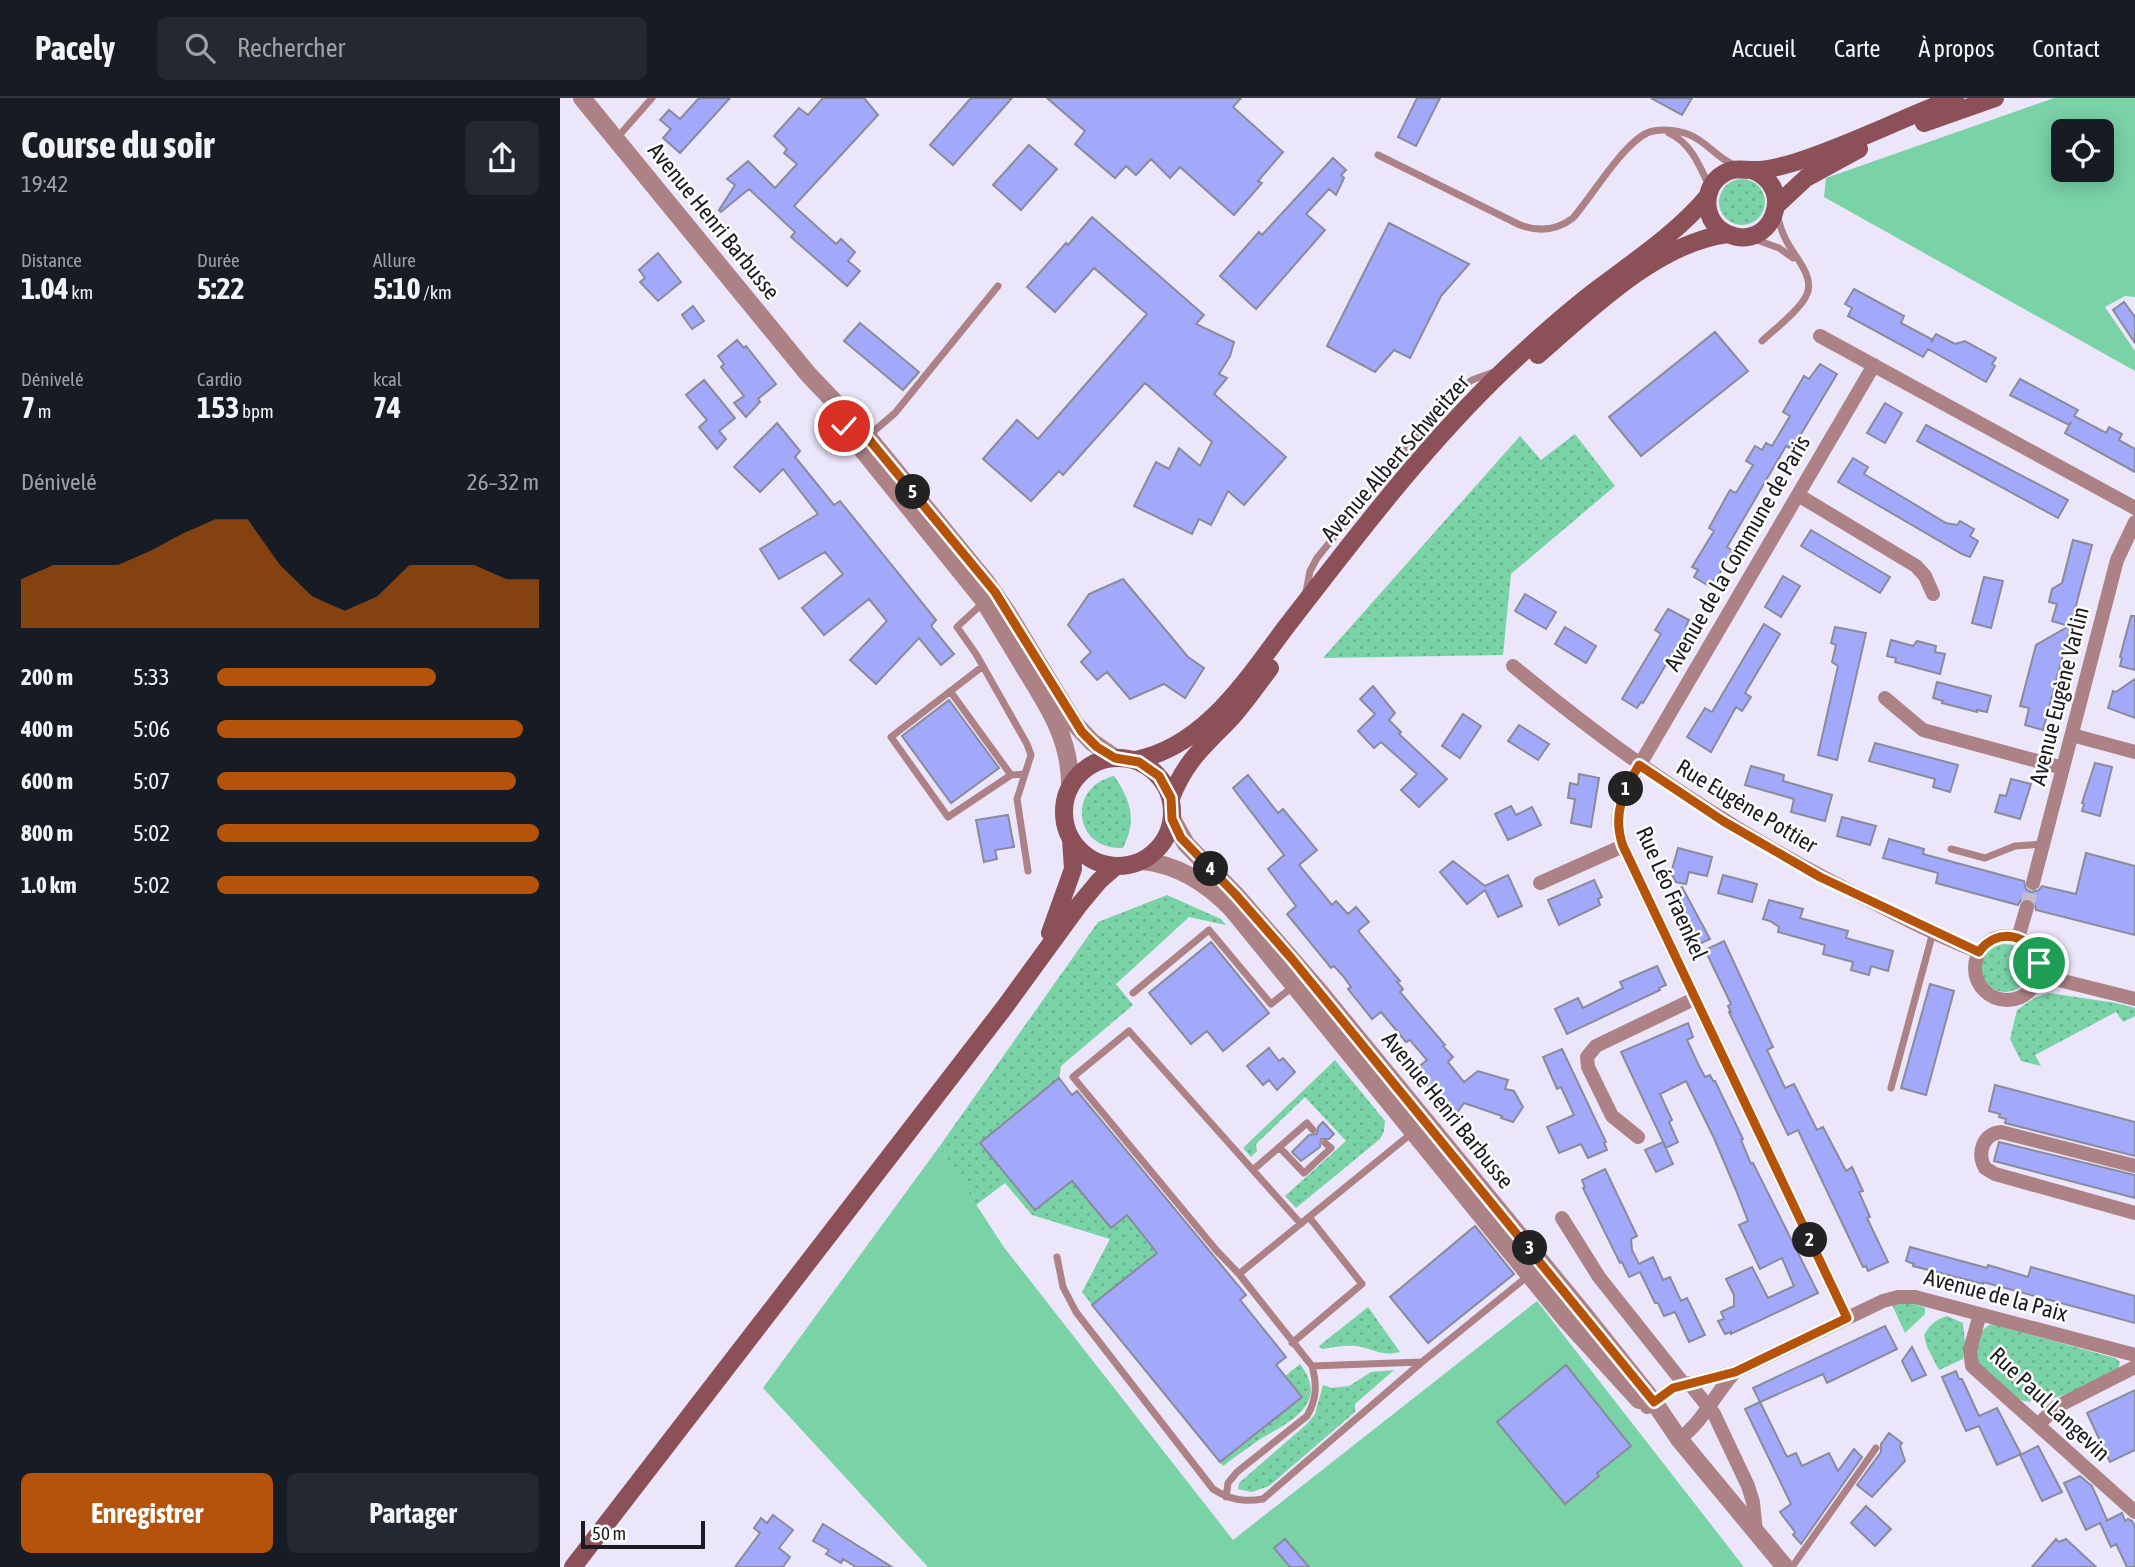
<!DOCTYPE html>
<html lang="fr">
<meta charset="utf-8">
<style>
body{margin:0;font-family:"Asap Condensed",sans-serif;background:#242831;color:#f1f3f6;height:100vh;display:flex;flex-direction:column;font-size:26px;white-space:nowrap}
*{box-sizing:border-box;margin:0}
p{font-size:23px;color:#9ea1a6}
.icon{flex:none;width:38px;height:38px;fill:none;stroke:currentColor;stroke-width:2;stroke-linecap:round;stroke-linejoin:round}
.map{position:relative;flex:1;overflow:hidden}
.drawer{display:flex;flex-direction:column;background:#171b24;width:560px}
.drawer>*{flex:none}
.controls{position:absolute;left:1491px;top:21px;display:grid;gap:14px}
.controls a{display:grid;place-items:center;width:63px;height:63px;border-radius:10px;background:#171b24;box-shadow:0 4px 18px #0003;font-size:35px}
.scale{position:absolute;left:21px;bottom:18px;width:124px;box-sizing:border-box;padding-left:7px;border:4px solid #1d1b22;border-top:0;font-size:19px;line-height:24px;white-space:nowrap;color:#1d1b22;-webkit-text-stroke:5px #fff;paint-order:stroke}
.pin{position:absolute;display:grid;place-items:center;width:60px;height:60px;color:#fff;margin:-30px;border:4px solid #fff;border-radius:50%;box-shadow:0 2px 7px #0007}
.km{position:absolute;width:35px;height:35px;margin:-18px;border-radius:50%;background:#222;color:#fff;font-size:19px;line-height:35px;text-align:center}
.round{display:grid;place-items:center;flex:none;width:74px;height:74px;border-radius:10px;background:#242831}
.overview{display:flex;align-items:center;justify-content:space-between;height:119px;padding:0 21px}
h1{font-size:38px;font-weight:700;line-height:52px}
.figures{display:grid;grid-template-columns:repeat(3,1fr);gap:10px;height:119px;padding:7px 21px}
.figures div{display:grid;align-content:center}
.figures b{font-size:30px;font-weight:700}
.figures small{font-size:19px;font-weight:400}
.figures p{font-size:19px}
.chart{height:196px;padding:14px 21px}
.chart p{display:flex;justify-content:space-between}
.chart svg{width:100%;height:126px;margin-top:7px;fill:#b45309;opacity:.7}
.primary-button{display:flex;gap:14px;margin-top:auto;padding:14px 21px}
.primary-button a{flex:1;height:80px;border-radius:10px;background:#b45309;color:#fff;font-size:28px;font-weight:700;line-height:80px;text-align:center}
.primary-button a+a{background:#242831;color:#f1f3f6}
ul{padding:0 21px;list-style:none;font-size:23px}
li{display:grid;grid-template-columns:112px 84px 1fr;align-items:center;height:52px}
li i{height:18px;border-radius:9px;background:#b45309}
header{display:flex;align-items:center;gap:42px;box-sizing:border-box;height:98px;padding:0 35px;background:#171b24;border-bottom:2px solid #363941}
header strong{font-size:33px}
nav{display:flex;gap:38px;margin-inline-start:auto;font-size:24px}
.search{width:490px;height:63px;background:#242831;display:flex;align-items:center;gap:18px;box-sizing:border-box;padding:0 24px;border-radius:10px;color:#9ea1a6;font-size:26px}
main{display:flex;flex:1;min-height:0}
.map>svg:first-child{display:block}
.grass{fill:url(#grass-dots)}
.green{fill:#7ad2a7;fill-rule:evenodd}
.building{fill:#a2a8fa;stroke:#898b9d;stroke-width:2}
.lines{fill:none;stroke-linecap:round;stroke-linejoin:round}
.minor-tunnel{stroke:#c3bdcf;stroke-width:14;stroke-dasharray:14 7;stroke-linecap:butt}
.service{stroke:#ad8286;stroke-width:7}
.minor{stroke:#ad8286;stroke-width:14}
.tertiary{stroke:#ad8286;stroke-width:18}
.secondary{stroke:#8c5058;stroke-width:18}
.route-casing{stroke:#fff;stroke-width:14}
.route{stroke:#b45309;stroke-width:9}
.labels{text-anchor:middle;stroke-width:5;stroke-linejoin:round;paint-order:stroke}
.street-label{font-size:23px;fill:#1d1b22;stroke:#fff}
</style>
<header>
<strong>Pacely</strong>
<div class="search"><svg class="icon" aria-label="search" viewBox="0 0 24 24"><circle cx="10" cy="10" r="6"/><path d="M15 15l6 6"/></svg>Rechercher</div>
<nav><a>Accueil</a><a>Carte</a><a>À propos</a><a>Contact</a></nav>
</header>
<main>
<section class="drawer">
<div class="overview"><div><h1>Course du soir</h1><p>19:42</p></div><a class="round"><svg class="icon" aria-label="share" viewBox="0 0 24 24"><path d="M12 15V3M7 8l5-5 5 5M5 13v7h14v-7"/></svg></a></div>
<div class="figures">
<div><p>Distance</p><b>1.04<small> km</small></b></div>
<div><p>Durée</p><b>5:22</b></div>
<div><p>Allure</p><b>5:10<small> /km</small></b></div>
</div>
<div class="figures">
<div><p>Dénivelé</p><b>7<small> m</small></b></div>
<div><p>Cardio</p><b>153<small> bpm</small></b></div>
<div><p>kcal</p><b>74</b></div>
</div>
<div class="chart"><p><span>Dénivelé</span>26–32 m</p>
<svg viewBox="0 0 160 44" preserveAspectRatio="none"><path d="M0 44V27L10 22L20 22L30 22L40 17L50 11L60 6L70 6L80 22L90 33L100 38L110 33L120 22L130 22L140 22L150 27L160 27V44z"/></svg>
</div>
<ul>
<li><b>200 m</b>5:33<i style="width:68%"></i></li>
<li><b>400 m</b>5:06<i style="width:95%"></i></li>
<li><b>600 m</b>5:07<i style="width:93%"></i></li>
<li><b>800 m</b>5:02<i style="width:100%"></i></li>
<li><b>1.0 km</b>5:02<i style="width:100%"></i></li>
</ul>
<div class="primary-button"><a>Enregistrer</a><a>Partager</a></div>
</section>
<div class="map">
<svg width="1575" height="1469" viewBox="0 0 1575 1469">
<defs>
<pattern id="grass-dots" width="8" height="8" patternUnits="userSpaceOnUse" patternTransform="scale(1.75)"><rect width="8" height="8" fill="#7ad2a7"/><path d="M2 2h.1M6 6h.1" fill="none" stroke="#69b48f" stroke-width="1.8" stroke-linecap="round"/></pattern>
</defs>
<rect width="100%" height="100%" fill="#ece6fa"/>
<path class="grass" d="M1159 104a23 23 0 1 1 46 0a23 23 0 1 1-46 0Z
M1015 336 1055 388 951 476 943 557 763 560 960 338 981 362Z
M554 678C571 702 577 722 563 750 514 753 506 689 554 678Z
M607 797 661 821 666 827 629 819 556 886 573 907 501 968 499 980 421 1044 475 1112 512 1083 551 1130 567 1117 597 1155 532 1207 522 1194 550 1141 472 1117 445 1085 416 1107 379 1049 538 824Z
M1421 870a24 24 0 1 1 48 0a24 24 0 1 1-48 0Z
M1489 895 1556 905 1575 910V918L1563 924 1556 914 1475 957 1481 968 1461 963 1450 941 1457 912 1474 900Z
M775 962 825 1023 824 1033 820 1041 736 1110 725 1098 786 1043 745 999 696 1046 697 1053 691 1059 683 1050Z
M1341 1204H1350L1365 1210V1216L1345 1235 1332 1207Z
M808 1209 840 1254C823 1258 817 1253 802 1249 789 1246 775 1249 762 1251L759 1248Z
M1387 1218 1403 1225 1405 1244 1403 1261 1379 1272 1367 1249 1364 1237C1370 1226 1376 1222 1387 1218Z
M1432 1226 1555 1260 1560 1264 1558 1272C1539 1284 1483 1310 1461 1302 1444 1296 1429 1276 1416 1263 1417 1249 1417 1231 1432 1226Z
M740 1266C771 1307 728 1324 699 1342 687 1350 675 1359 663 1368L660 1364 742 1299 725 1278Z
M834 1272 795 1306V1314L709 1388 692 1394 678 1391 679 1385 747 1326 755 1316 763 1287 772 1290 789 1288 811 1274Z"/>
<path class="green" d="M1494 0H1575V199L1565 198 1545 209 1575 253V273L1264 99 1266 80ZM1503 33H1542V72H1503Z
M379 1049 443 1148 673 1442 977 1203 1184 1469H368L203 1290Z"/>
<path class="building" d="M139 0H170L120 55 103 40 111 31 100 22 109 12 120 21Z
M263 0H304L318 17 234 108 276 146 281 141 295 154 288 163 300 173 287 188 231 139 235 134 189 91 161 114 159 112 175 87 167 81 188 63 215 90 237 66 224 55 227 51 214 38 239 10 248 17Z
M411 0H452L393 67 370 47Z
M487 0H681L673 9 723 54 698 83 702 85 674 117 620 69 610 80 591 61 576 77 566 68 555 80 515 46 525 33Z
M857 0H880L856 48 838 39Z
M1091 0H1132L1122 17Z
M469 47 497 71 461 112 433 87Z
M773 60 786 72 781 77 784 80 776 97 769 91 746 116 765 132 696 211 660 178 699 134 702 137Z
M532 119 644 217 636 226 674 244 670 258 659 276 667 280 654 296 726 359 684 407 668 393 651 427 639 421 632 436 574 408 596 364 609 371 619 350 640 368 652 344 585 285 503 377 499 373 471 403 423 361 457 322 478 341 587 216 534 170 495 214 467 189 506 145 508 147Z
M829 125 909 166 881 198 850 260 834 252 815 274 767 248Z
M98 155 121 184 98 203 80 184 85 180 79 172Z
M1294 191 1344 218 1341 225 1373 242 1371 244 1376 236 1395 246 1405 243 1436 260 1432 266 1435 268 1426 284 1368 251 1363 259 1288 218 1292 210 1285 206Z
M1564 204 1575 219V245L1553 212Z
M133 208 144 223 132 231 122 217Z
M300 225 359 274 343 292 284 243Z
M1155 234 1188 273 1081 358 1049 319Z
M177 242 184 250 186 248 216 286 198 301 200 304 186 319 174 305 184 298 161 269 164 266 158 258Z
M1260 266 1277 276 1232 351 1226 348 1167 449 1173 453 1155 483 1153 482 1149 488 1134 479 1138 472 1132 469 1154 433 1149 430 1170 392 1176 395 1193 367 1186 363 1195 348 1202 352 1206 345 1212 348 1230 318 1223 314 1244 278 1249 281Z
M1460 281 1518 312 1514 318 1546 335 1549 329 1562 336 1559 342 1575 351V374L1505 335 1511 324 1509 327 1450 297Z
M144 282 175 320 159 333 166 341 157 351 139 329 147 322 126 297Z
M1325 305 1342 315 1325 345 1307 335Z
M217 325 240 353 235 359 274 407 280 403 376 522 371 528 394 556 381 567 359 540 316 586 290 562 327 523 309 501 264 537 242 510 283 476 265 454 219 481 200 451 258 416 223 371 200 394 174 369Z
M1366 327 1508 402 1498 420 1357 343Z
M1293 360 1308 369 1304 376 1386 425 1397 427 1400 423 1414 431 1410 438 1418 443 1410 459 1402 456 1278 384Z
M1251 432 1330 479 1320 495 1241 448Z
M1513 442 1532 447 1483 632 1465 627 1469 610 1460 608 1476 547 1509 528 1492 523 1497 506 1489 504 1492 491 1502 485Z
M1223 478 1240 488 1221 519 1205 509Z
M1424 479 1443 483 1431 530 1412 525Z
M563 481 628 559 644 570 625 600 604 586 570 601 547 574 537 582 521 564 531 554 508 527 529 496Z
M965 496 996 514 986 531 955 513Z
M1108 511 1129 522 1126 528 1128 530 1083 605 1081 604 1077 610 1062 601 1101 536 1095 532Z
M1571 518H1575V572L1560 568 1562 560 1560 559Z
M1204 526 1220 536 1185 595 1191 599 1182 613 1176 609 1151 654 1127 639 1145 610 1152 614Z
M1005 529 1036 548 1026 565 995 546Z
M1275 529 1306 535 1277 662 1258 657 1278 568 1272 564 1276 547 1271 545Z
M1331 542 1353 548 1357 543 1376 548 1375 554 1385 556 1380 576 1335 564 1336 560 1327 558Z
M1575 581V620L1548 610 1553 593 1556 594Z
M1377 584 1431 598 1427 614 1417 612V614L1382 605 1383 603 1373 600Z
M813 588 835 615 829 622 841 634 839 636 887 681 859 709 841 692 857 676 821 644 814 650 798 633 815 616 800 601Z
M389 602 439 670 391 705 342 638Z
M903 616 921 628 900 660 882 648Z
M959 627 989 646 978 662 948 643Z
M1315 645 1398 667 1390 694 1373 689 1375 681 1309 663Z
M1535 665 1552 669 1540 718 1522 713 1524 706 1522 705Z
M1191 668 1224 677 1223 683 1272 697 1265 723 1231 714 1234 701 1185 687Z
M1019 676 1039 680 1031 729 1011 725 1015 701 1008 700 1010 685 1018 687Z
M688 677 718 715 723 711 757 752 739 767 772 807 776 803 788 816 796 809 809 824 798 833 840 883 837 884 843 891 840 894 885 947 883 948 893 959 888 964 904 984 918 973 948 982 945 991 954 993 963 1009 953 1024 941 1020 942 1018 904 1005 894 1019 855 972 867 962 850 942 846 944 821 914 812 921 788 891 791 889 783 878 774 868 771 870 727 816 736 808 708 771 724 757 673 690Z
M1451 681 1471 686 1460 721 1435 714 1440 697 1446 698Z
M951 708 956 717 972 709 981 727 948 742 935 716Z
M448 717 454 749 435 752 437 761 424 764 416 722Z
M1282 719 1316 728 1310 747 1277 738Z
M1329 741 1364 751 1363 756 1464 783 1466 791 1471 794 1479 792 1482 788 1516 796 1526 755 1575 768V837L1476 812 1474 803 1469 800 1461 802 1458 807 1376 785 1378 775 1323 760Z
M1118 750 1152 759 1147 778 1129 774 1126 786 1116 784 1111 775Z
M893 763 925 788 948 777 962 808 938 819 925 792 907 806 880 774Z
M1163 777 1197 786 1192 804 1158 795Z
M1034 782 1042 799 1038 801 1040 807 999 827 988 802Z
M1122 789 1150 841 1135 848 1109 795Z
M1209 802 1243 811 1240 820 1288 833 1286 840 1333 853 1328 873 1311 868 1309 877 1291 872 1293 864 1263 856 1265 847 1218 834 1219 829 1210 823 1203 821Z
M1164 843 1213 949 1207 952 1225 990 1234 986 1257 1032 1263 1029 1286 1073 1292 1069 1303 1093 1299 1094 1310 1119 1307 1120 1328 1164 1308 1173 1306 1168 1303 1169 1238 1032 1228 1037 1169 914H1171L1168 908 1171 906 1145 852Z
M651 844 709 915 663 953 647 933 631 946 589 895Z
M1097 868 1106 887 1099 890 1100 892 1007 936 995 911 1018 900 1023 910 1063 890 1060 884Z
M1370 886 1394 893 1366 997 1341 990Z
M1128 925 1133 939 1127 942 1140 970 1145 979 1150 977 1153 983H1155L1183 1041 1181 1042 1191 1066 1193 1065 1258 1195 1171 1236V1234L1165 1236 1158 1223 1164 1221 1161 1214 1174 1208V1197L1166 1181 1192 1169 1208 1200 1234 1188 1222 1160 1200 1171 1179 1127 1188 1123 1176 1092 1154 1040 1126 983 1100 996 1112 1022 1109 1024 1118 1044 1106 1050 1061 954Z
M709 950 719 963 723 960 735 974 717 992 709 982 703 987 687 968Z
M1002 951 1046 1044 1044 1045 1047 1052 1028 1060 1021 1046 999 1055 987 1029 1014 1017 1001 989 997 991 983 959Z
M499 980 512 997 517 993 686 1197 680 1202 726 1259 716 1267 742 1299 660 1364 532 1207 597 1155 567 1117 551 1130 512 1083 475 1112 420 1045Z
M1435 987 1575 1024V1058L1445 1025 1446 1021 1439 1019 1440 1016 1429 1013Z
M763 1024 774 1036 769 1041H761L760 1049 741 1063 732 1054 749 1037 757 1036 758 1029Z
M1103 1044 1113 1066 1096 1074 1085 1052Z
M1439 1044 1575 1077V1100L1434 1063Z
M1045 1071 1077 1138 1071 1141 1072 1152 1079 1166 1093 1159 1103 1182 1110 1179 1121 1203 1127 1200 1145 1237 1129 1244 1115 1214 1104 1218 1098 1205H1095L1080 1174 1069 1179 1062 1164 1060 1165 1023 1090 1025 1089 1022 1082Z
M915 1128 954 1176 868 1245 830 1199Z
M1350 1149 1427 1170 1428 1167 1468 1179 1471 1169 1575 1198V1225L1423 1184V1186L1353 1168 1354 1166 1346 1163Z
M1325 1228 1337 1251 1267 1285 1263 1276 1200 1304 1227 1359 1236 1355 1242 1368 1269 1355 1278 1373 1294 1351 1302 1359 1241 1446 1233 1437 1235 1434 1220 1414 1231 1406 1185 1311 1200 1304 1193 1290Z
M1352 1249 1366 1277 1352 1283 1342 1263Z
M1006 1267 1071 1348 1037 1375 1039 1378 1005 1406 937 1324Z
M1396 1273 1399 1281H1402L1419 1318 1437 1310 1461 1356 1437 1367 1419 1328 1406 1333 1382 1279Z
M1575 1292V1352L1550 1364 1527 1315Z
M1329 1335 1342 1345 1340 1348 1345 1363 1312 1399 1297 1387 1321 1354V1346Z
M1478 1348 1502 1394 1482 1403 1460 1357Z
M1520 1378 1532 1388 1547 1422 1546 1423 1562 1415 1565 1423 1568 1421 1572 1423 1575 1429V1469H1567L1556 1446 1551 1449 1540 1425 1526 1432 1504 1385Z
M1306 1408 1331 1431 1315 1448 1291 1425Z
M213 1417 233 1432 219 1450 230 1459 223 1469H175L200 1435 194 1430 201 1420 207 1425Z
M263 1426 279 1436 332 1469H296L283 1461 281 1465 266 1456 269 1452 253 1443Z
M725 1441 749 1469H730L714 1450Z
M1496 1441 1499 1444 1506 1441 1536 1469H1472Z"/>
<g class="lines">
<path class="minor-tunnel" d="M1467 809 1473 785"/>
<path class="service" d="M1109 35C1130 44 1140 68 1149 88
M56 41 92 0
M818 57 960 127C979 134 996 133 1013 120 1032 98 1063 46 1087 35 1099 30 1118 32 1130 37 1147 44 1157 60 1174 67
M1194 141 1219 150 1233 160
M1202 243C1215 231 1241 211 1247 196 1255 178 1233 157 1226 142 1222 134 1219 125 1217 116
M307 339 335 315 438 188
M746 494 750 473 757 460 859 334 899 292 912 282 934 274
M424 504 397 529 416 556 467 646 471 657 457 701 468 773
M423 568 331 639 388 719 451 677
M390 593 451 677 465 676
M1391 751 1425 760 1455 748 1483 746
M573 895 649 832 711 906 735 887
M1331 990 1373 834
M719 1049 744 1075 771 1050 765 1045
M693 1072 747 1025 753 1032
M741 1126 569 933 513 979 657 1153 679 1176 852 1035
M497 1159 503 1189 516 1214 653 1391C670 1402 683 1404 703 1401L862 1264 969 1177
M679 1176 752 1268 861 1264
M732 1245 802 1186 749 1119
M666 1399 668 1385 677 1374 747 1318C757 1301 757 1286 752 1268
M1232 1469 1316 1350"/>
<path class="minor" d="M1260 238 1575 410
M1238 397 1356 468 1365 478 1373 496
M953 568C1065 662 1181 740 1312 804 1347 822 1382 840 1419 854
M1325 600 1363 632 1503 670
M1512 637 1575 654
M980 785 1063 748
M1473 785 1557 462 1575 424
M1415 870a32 32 0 1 1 64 0a32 32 0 1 1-64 0Z
M1458 840 1467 809
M1479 877 1575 901
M1078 1039 1052 1018 1028 969 1027 959 1036 948 1134 901
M1575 1068 1441 1034C1422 1036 1417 1056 1425 1070L1435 1076 1575 1115
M1002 1120 1039 1179 1124 1286
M1420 1216 1410 1252 1412 1268 1575 1414
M1287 1220 1063 748C1055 725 1058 707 1069 685L1314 267
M1129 1285 1154 1316 1188 1388 1193 1404 1196 1434
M1087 1309 1113 1290 1175 1274 1323 1203 1338 1199H1355L1575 1257
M1478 1327 1496 1309 1575 1269
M1119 1341C1143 1324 1154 1297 1174 1275"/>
<path class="tertiary" d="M22 0 248 276 308 339 427 485 447 514 515 626 532 644 555 660
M301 350 422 500C437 524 452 549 467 574 490 611 511 644 510 689
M612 721 626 746 676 797 759 893 1023 1215 1094 1304 1119 1341 1225 1469
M583 763C619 767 647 785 672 811L1007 1223 1079 1302"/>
<path class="secondary" d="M1364 25 1435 0
M1192 72C1238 89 1211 155 1168 136 1143 126 1140 90 1163 76 1174 69 1183 72 1194 72 1208 72 1223 68 1236 64 1290 47 1342 20 1395 0
M1216 108 1246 80 1299 51
M978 257C1029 213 1098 144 1168 136
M504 714a54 54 0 1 1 108 0a54 54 0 1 1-108 0Z
M575 662C644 649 686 582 726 529 795 440 864 348 946 270 976 242 1006 215 1039 190 1077 161 1117 135 1148 98
M611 700C626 661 646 647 673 618 686 603 698 586 710 570
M490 835 513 771 511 741
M13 1469 444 910 519 807 539 783 556 768"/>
</g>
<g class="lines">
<g class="route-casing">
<path id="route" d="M284 328 298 346 307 339 435 494 522 634 537 649 555 660 579 664 599 678 611 700 612 721 621 740 676 797 732 861 1094 1304 1113 1290 1175 1274 1287 1220 1063 748C1052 717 1063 694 1079 667L1163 723 1260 779 1419 854C1436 829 1472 835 1479 865"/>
</g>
<use href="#route" class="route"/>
</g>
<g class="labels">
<g class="street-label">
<text transform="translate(154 123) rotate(51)" y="8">Avenue Henri Barbusse</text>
<text transform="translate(835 360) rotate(-49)" y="8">Avenue Albert Schweitzer</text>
<text transform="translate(1177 455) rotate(-60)" y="8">Avenue de la Commune de Paris</text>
<text transform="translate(1499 598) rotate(-76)" y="8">Avenue Eugène Varlin</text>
<text transform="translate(1187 708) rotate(31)" y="8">Rue Eugène Pottier</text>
<text transform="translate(1112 795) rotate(66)" y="8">Rue Léo Fraenkel</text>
<text transform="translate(888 1012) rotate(51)" y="8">Avenue Henri Barbusse</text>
<text transform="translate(1436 1197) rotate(15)" y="8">Avenue de la Paix</text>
<text transform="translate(1490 1306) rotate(43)" y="8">Rue Paul Langevin</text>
</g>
</g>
</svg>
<div class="controls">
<a><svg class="icon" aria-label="locate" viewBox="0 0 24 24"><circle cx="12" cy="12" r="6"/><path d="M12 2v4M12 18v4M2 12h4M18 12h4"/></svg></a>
</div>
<div class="scale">50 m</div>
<div class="pin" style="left:1479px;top:865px;background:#1e9e55"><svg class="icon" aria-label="arrive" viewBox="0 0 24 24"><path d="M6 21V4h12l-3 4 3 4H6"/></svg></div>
<div class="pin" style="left:284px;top:328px;background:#d93025"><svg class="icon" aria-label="check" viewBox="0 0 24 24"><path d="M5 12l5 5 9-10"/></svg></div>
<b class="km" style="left:1066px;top:691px">1</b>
<b class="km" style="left:1250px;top:1142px">2</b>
<b class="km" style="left:970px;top:1150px">3</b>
<b class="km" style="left:651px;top:771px">4</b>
<b class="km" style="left:353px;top:394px">5</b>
</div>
</main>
